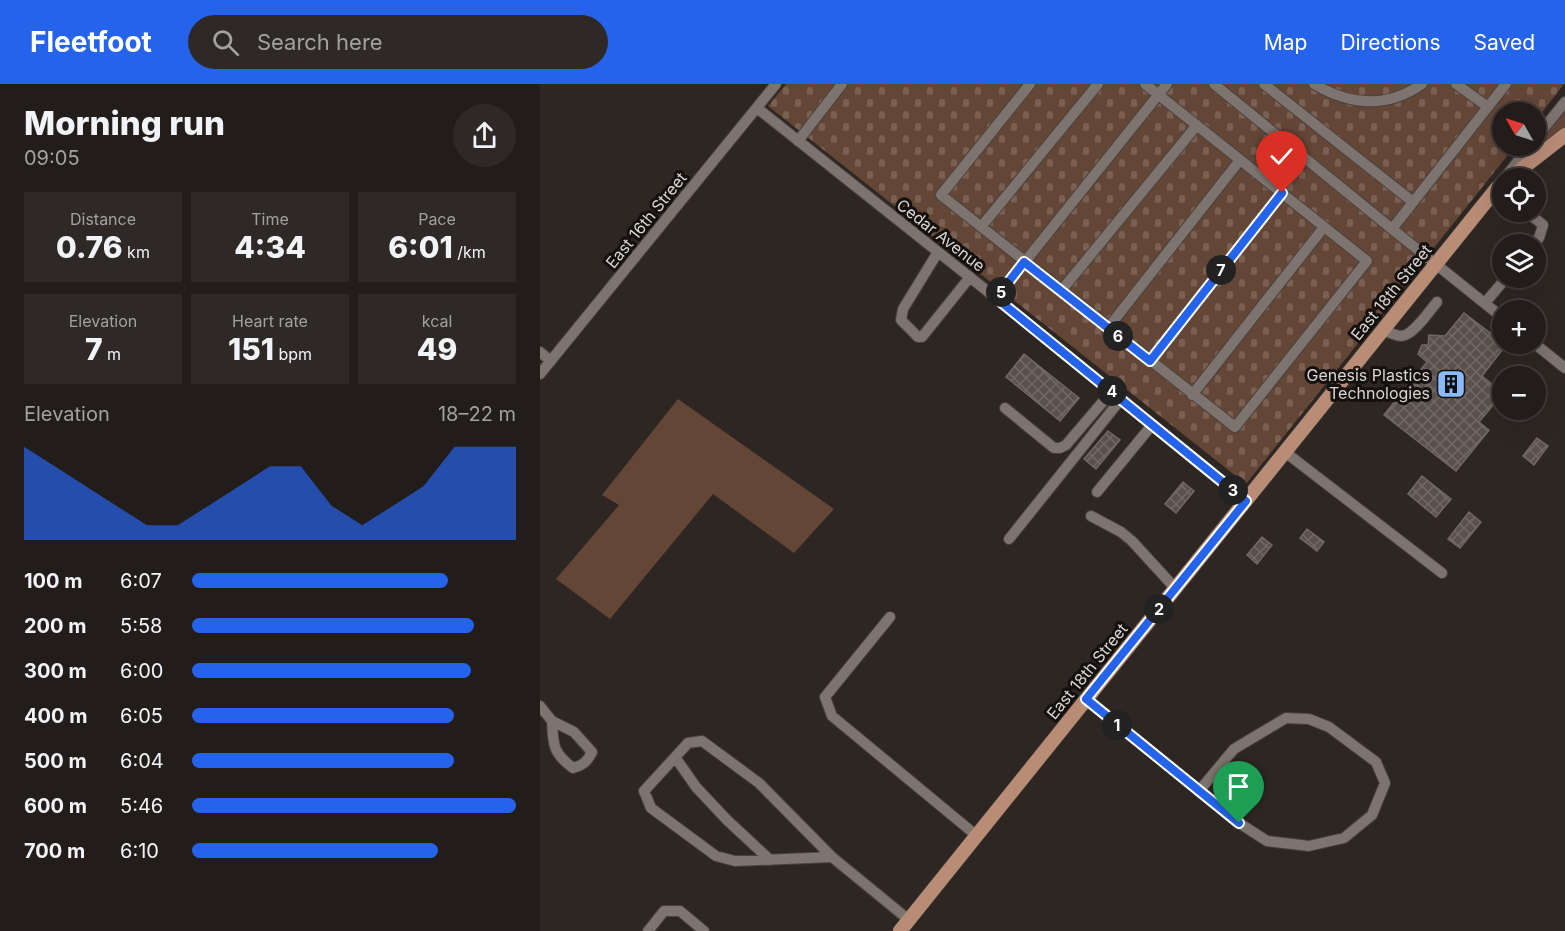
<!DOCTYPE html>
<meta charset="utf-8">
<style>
body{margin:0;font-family:Inter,sans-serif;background:#2e2927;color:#f1f3f6;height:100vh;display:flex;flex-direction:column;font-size:22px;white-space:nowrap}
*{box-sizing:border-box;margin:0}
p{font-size:20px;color:#a2a1a2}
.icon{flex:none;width:33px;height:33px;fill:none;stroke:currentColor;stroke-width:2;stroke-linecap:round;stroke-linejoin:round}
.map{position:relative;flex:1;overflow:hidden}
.sheet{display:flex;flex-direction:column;background:#221c1a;width:540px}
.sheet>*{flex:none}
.needle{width:39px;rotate:309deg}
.fabs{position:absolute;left:952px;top:18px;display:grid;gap:12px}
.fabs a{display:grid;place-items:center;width:54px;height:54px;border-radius:50%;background:#221c1a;box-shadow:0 6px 24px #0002,0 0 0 2px #3f3a39;font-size:30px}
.pin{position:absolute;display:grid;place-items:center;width:51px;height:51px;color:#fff;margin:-62px -26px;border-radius:50% 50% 50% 0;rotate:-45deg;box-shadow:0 0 6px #0007}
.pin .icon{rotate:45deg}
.km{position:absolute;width:30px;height:30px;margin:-15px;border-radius:50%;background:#222;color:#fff;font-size:16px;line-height:30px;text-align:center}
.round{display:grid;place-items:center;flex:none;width:63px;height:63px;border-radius:32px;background:#2e2927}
.summary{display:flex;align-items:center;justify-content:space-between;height:102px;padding:0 24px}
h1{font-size:33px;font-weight:800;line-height:45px}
.metrics{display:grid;grid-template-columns:repeat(3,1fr);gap:9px;height:102px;padding:6px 24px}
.metrics div{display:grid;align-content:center;border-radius:0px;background:#2e2927;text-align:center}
.metrics b{font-size:30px;font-weight:800}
.metrics small{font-size:16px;font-weight:400}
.metrics p{font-size:16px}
.chart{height:168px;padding:12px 24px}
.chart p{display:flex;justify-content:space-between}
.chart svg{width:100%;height:108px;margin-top:6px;fill:#2563eb;opacity:.7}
ul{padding:0 24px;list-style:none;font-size:20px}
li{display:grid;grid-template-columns:96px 72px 1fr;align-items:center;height:45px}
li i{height:15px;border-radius:8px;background:#2563eb}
header{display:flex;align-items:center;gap:36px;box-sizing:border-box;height:84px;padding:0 30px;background:#2563eb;color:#fff}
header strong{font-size:28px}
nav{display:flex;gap:33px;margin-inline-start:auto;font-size:21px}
.search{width:420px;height:54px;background:#2e2927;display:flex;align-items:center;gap:15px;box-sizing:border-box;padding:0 21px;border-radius:33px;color:#a2a1a2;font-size:22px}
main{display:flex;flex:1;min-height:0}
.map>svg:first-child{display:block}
.green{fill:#644637}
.cemetery{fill:url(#cemetery-stones)}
.building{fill:url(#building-cross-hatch);stroke:#716763;stroke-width:1.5}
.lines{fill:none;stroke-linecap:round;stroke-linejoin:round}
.minor-casing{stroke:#49423f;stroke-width:12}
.major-casing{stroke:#49423f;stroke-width:15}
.minor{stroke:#7e746f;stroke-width:10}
.major{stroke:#b98c76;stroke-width:14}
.route-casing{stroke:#fff;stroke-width:12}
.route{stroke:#2563eb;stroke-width:8}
.labels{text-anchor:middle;stroke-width:6;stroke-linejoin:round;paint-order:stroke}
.street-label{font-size:16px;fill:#dbd5d3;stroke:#14100e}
.poi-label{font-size:16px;fill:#dbd5d3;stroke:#14100e;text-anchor:end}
</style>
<header>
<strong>Fleetfoot</strong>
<div class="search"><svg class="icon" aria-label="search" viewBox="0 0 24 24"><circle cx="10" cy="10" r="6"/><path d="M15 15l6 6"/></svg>Search here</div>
<nav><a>Map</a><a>Directions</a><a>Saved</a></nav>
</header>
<main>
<section class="sheet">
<div class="summary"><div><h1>Morning run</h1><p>09:05</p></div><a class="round"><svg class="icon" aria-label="share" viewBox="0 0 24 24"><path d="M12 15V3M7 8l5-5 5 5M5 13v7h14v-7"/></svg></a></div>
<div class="metrics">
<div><p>Distance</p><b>0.76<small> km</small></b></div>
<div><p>Time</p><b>4:34</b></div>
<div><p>Pace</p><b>6:01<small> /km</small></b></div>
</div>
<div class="metrics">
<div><p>Elevation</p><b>7<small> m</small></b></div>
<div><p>Heart rate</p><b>151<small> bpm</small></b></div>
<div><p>kcal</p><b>49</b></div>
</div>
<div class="chart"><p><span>Elevation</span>18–22 m</p>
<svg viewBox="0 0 160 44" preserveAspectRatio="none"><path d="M0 44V6L10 14L20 22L30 30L40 38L50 38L60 30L70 22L80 14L90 14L100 30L110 38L120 30L130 22L140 6L150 6L160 6V44z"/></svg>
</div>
<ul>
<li><b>100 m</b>6:07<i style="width:79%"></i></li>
<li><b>200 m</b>5:58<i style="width:87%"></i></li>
<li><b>300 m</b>6:00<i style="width:86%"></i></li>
<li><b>400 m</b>6:05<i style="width:81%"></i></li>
<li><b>500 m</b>6:04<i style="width:81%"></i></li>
<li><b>600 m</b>5:46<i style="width:100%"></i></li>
<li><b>700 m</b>6:10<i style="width:76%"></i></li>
</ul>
</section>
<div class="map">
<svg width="1025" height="847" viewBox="0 0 1025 847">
<defs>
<pattern id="cemetery-stones" width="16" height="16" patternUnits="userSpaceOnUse" patternTransform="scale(1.5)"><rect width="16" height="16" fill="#644637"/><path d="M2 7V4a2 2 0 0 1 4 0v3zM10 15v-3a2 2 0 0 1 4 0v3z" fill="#7a6053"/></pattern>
<pattern id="building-cross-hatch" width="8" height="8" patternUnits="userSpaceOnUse" patternTransform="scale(1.5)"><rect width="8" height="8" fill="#5a514c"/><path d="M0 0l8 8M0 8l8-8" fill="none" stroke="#716965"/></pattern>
</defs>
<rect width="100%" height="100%" fill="#2e2622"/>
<path class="green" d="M1025 27V45L988 73Z
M138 315 294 425 254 469 173 410 70 535 16 495 79 421 62 411Z"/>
<path class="cemetery" d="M246 0H1024L996 36V28H963V62H975L706 400 228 22Z"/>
<path class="building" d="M924 229 966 261 942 292 963 309 939 338 949 346 916 387 844 331 887 278 878 270 882 261H888L889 251 905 252Z
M484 270 539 314 520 337 466 293Z
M568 347 580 356 556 385 544 375Z
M997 354 1008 362 994 381 983 372Z
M882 392 911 415 896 433 868 410Z
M643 398 654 407 636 429 625 420Z
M929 428 941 438 920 464 908 455Z
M767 445 784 458 777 467 760 454Z
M722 453 732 461 717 480 707 471Z"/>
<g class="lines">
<g class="minor-casing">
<path id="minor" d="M490 0 401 111 695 343 827 177 605 0
M674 0 852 145 966 0
M724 0 873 118
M774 0C809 21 847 25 882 0
M916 0 948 23
M217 24 456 214 706 417
M996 54 1025 18
M258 57 302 0
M966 92 990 62
M987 128 1003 141 999 154 993 160
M441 143 558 0
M852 145 963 234
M398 168 363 225 361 236 378 253H382L430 193
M521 207 657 41
M456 214 627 0
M945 219 966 194
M568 244 700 76
M842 246C848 248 856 252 861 252 873 252 890 226 897 218
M995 260 1025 284
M0 268 11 277
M610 277 742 109
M0 290 236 0
M652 311 784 143
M465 324 514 364H520L526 361 572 307
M745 368 902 489
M557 408 612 341
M551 432 581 448 592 457 635 504
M469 455 581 315
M350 533 285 613 292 632 437 752
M546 615 699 739 727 757 769 762 804 754 832 731 845 699 836 678 789 643 769 635 746 634 694 665 659 707
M0 622 12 637 34 648 52 668C47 678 43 681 33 684 13 669 13 661 12 637
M135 673 156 703 187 736 230 776
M292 773 195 777 176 772 111 724 104 707 148 659 162 657 219 699 292 773 369 836
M108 847 124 827H140L164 847"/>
</g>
<g class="major-casing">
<path id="major" d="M970 94 1025 51
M360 847 957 104 963 99"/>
</g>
<use href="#minor" class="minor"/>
<use href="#major" class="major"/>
</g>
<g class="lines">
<g class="route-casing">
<path id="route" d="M699 739 546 615 706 417 456 214 484 178 610 277 742 109"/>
</g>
<use href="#route" class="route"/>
</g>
<defs>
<g id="building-square" transform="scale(1.5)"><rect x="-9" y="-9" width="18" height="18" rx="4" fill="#8abafc" stroke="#14100e"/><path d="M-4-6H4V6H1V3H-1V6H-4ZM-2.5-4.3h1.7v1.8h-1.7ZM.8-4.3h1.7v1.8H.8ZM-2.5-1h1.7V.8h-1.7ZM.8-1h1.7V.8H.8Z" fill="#111"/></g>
</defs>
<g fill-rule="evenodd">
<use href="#building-square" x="911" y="300"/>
</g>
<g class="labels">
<g class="street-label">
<text transform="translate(106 136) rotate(-51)" y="6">East 16th Street</text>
<text transform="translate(401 151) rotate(38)" y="6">Cedar Avenue</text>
<text transform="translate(851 208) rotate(-51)" y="6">East 18th Street</text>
<text transform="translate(547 587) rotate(-51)" y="6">East 18th Street</text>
</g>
<g class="poi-label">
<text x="890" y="297">Genesis Plastics<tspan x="890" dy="18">Technologies</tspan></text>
</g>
</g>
</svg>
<div class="fabs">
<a><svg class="needle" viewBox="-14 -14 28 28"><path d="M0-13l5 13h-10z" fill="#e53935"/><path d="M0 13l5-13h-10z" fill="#a2a1a2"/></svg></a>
<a><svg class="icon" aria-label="locate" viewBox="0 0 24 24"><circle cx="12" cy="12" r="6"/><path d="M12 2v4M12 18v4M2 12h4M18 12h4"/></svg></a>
<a><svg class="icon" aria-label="layers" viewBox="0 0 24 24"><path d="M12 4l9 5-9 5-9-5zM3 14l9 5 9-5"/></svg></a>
<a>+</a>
<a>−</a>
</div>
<div class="pin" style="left:699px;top:739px;background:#1e9e55"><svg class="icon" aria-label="arrive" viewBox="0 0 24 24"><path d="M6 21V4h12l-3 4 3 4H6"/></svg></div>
<div class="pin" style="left:742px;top:109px;background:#d93025"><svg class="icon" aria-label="check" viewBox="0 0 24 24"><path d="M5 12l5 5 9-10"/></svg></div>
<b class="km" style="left:577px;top:641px">1</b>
<b class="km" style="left:619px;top:525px">2</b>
<b class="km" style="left:693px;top:406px">3</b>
<b class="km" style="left:572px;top:307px">4</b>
<b class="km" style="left:461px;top:208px">5</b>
<b class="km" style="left:578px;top:252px">6</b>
<b class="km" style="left:681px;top:186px">7</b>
</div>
</main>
